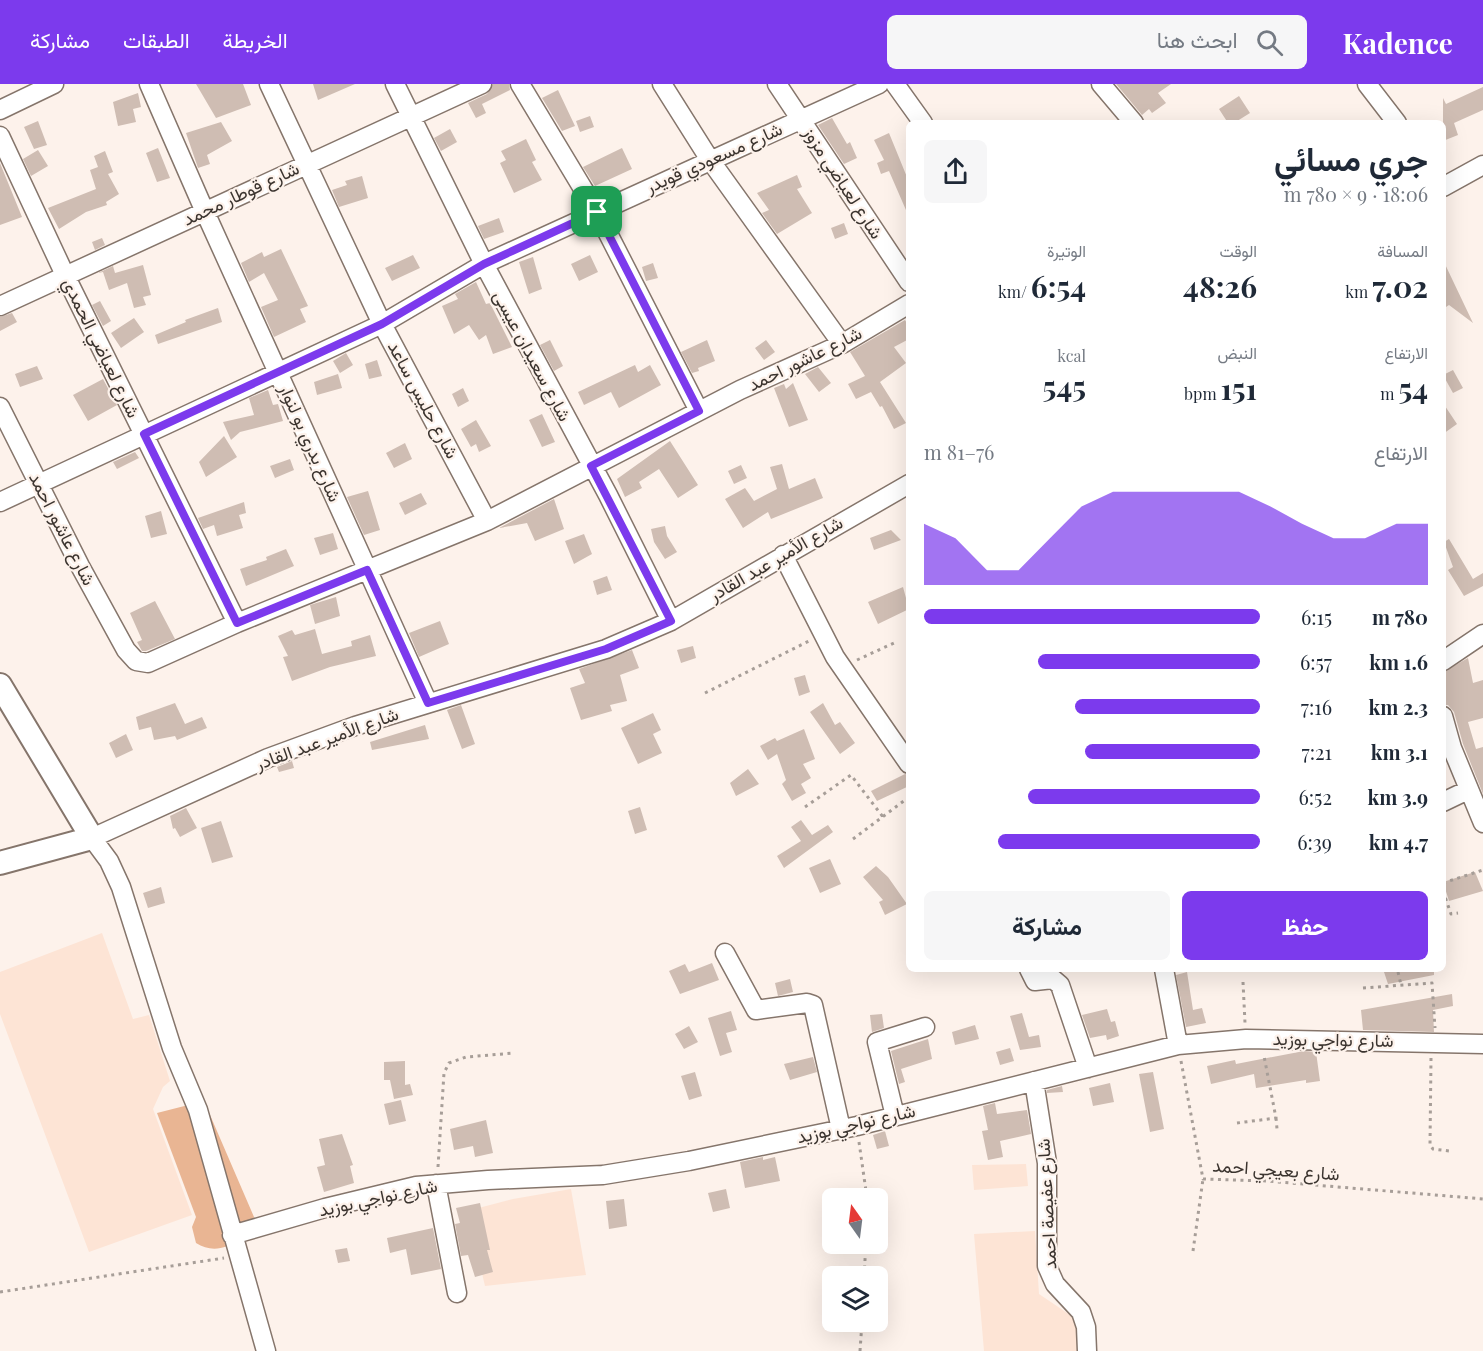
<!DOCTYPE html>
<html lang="ar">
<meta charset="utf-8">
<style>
body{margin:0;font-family:"Playfair Display",Vazirmatn,serif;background:#f6f6f7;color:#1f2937;direction:rtl;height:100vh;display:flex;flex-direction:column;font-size:22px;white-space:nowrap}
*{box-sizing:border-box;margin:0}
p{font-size:20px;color:#747a83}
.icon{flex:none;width:33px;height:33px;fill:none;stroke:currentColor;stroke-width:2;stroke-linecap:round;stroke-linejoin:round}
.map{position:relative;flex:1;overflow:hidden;direction:ltr}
.panel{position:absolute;left:906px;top:36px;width:540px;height:852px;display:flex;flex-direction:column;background:#fff;border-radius:9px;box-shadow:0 6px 24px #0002;direction:rtl}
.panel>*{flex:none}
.needle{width:39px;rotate:346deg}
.controls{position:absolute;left:822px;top:1104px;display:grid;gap:12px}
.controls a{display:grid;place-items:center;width:66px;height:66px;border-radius:9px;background:#fff;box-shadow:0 6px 24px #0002;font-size:30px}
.pin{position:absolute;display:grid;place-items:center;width:51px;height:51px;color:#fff;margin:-26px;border-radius:12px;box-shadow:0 3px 9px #0006}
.round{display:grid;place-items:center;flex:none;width:63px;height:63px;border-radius:9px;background:#f6f6f7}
.overview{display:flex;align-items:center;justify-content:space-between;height:102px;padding:0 18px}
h1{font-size:33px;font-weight:700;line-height:45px}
.stats{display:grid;grid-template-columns:repeat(3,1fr);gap:9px;height:102px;padding:6px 18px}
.stats div{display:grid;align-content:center}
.stats b{font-size:30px;font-weight:700}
.stats small{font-size:16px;font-weight:400}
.stats p{font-size:16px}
.chart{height:168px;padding:12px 18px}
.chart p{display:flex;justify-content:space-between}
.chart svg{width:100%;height:108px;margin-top:6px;fill:#7c3aed;opacity:.7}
.action{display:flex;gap:12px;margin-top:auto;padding:12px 18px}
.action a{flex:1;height:69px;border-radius:9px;background:#7c3aed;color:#fff;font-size:24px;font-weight:700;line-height:69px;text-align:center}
.action a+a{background:#f6f6f7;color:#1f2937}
ul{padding:0 18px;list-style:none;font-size:20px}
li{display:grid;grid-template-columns:96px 72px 1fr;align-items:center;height:45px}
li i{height:15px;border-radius:8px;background:#7c3aed}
header{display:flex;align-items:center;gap:36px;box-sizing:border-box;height:84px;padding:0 30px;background:#7c3aed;color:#fff}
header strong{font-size:28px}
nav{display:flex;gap:33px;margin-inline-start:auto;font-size:21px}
.search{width:420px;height:54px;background:#f6f6f7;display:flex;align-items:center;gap:15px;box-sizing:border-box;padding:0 21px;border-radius:9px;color:#747a83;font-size:22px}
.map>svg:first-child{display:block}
.built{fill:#fde4d5}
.green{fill:#e9b593}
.building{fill:#cfbdb3}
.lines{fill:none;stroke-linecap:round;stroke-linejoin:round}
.minor-casing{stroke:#85756b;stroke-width:21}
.tertiary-casing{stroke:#85756b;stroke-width:26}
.path{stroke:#a79e98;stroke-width:3;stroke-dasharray:3 4.5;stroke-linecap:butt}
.minor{stroke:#fff;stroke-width:18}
.tertiary{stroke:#fff;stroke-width:22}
.route-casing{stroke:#fff;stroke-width:12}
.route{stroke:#7c3aed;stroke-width:8}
.labels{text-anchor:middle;stroke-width:4.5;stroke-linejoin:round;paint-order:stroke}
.street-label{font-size:18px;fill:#3b342f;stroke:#fdf2eb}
</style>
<header>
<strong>Kadence</strong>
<div class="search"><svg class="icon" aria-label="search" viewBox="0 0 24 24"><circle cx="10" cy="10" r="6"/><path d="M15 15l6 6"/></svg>ابحث هنا</div>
<nav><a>الخريطة</a><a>الطبقات</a><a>مشاركة</a></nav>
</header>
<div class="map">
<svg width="1483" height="1267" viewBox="0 0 1483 1267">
<rect width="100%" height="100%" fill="#fdf2eb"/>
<path class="built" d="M102 849 133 935 149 931 170 997 163 1003 153 1025 192 1131 89 1168 0 930V888Z
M1026 1080 1028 1102 974 1106 972 1081Z
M571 1105 586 1191 485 1202 467 1127 513 1115Z
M1035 1147 1039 1210 1079 1237V1267H984L974 1150Z"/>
<path class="green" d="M204 1017 254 1133C245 1157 219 1174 196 1159L192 1143 196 1133 157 1029Z"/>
<path class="building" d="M196 0H243L251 21 216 34Z
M313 0H355L318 16Z
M493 0H509L510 6 482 20 486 29 476 34 468 19 487 10Z
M1116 0H1171L1158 9 1166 19 1152 29 1149 25 1142 31Z
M1483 3V26L1454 39 1458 51 1443 57V14L1446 20Z
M558 6 575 42 562 47 542 14Z
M138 9 141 23 133 25 136 38 118 42 113 18Z
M1239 12 1250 29 1234 39H1228L1219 25Z
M590 32 594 43 580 48 576 37Z
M832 34 847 60 850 58 857 74 844 80 818 41Z
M38 37 47 61 34 65 24 43Z
M221 38 232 57 207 71 210 80 198 84 186 49Z
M450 45 457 58 441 67 434 54Z
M889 49 909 98V133L889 87 881 90 877 79 884 76 874 56Z
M526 55 536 76 532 78 542 96 514 109 500 79 506 76 501 67Z
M158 64 170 94 157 98 146 69Z
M622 64 632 85 595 102 583 83Z
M38 66 48 82 31 92 23 75Z
M105 67 113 88 108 90 119 110 106 118 107 121 86 128 59 145 48 124 96 105 90 86 98 83 94 72Z
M0 79 22 133 0 141Z
M797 91 802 103 797 105 812 129 777 150 762 129 769 126 757 109Z
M362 92 368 114 339 123 332 106 347 101 345 97Z
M499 134 504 148 484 155 478 142Z
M844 139 848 150 835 155 831 144Z
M102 154 105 161 95 166 92 158Z
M281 165 308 222 300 225 306 238 274 253 261 223 278 216 264 189 249 198 241 179 262 168 264 173Z
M413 171 420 184 392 197 385 184Z
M590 171 598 188 579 197 571 180Z
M533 173 542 205 529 210 519 178Z
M1443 176 1473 239 1449 221 1443 225Z
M653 179 658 194 646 197 642 183Z
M143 181 151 211 143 213 146 221 134 224 127 199 109 206 103 188 98 189 113 182 115 189Z
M476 198 486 220 490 219 512 263 493 270 486 251 479 256 469 241 454 250 442 222 458 215 455 210Z
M100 217 111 237 103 242 92 221Z
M218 224 222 238 158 260 155 251 186 238 185 236Z
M12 229 17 238 0 247V233Z
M134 234 144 248 121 264 111 249Z
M905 236 909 243V255L894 263 906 279 880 298 906 339 894 345 882 322 880 323 871 308 856 315 848 300 865 292 850 268Z
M550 256 563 282 554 287 540 261Z
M707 256 715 277 698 284 699 287 692 289 681 268Z
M766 256 775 268 764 276 755 264Z
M346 269 353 281 340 289 333 277Z
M377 276 382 292 369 295 365 280Z
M635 281 638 288 650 281 661 301 619 324 611 308 584 321 578 308Z
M37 282 43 295 20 303 15 290Z
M818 283 831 299 819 308 805 290Z
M1453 286 1463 304 1453 309 1443 291Z
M338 290 342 304 317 311 314 298Z
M103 295 117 321 88 337 73 311Z
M793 299 808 336 789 343 774 304 784 300 786 305Z
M463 304 469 317 458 323 452 310Z
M268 306 273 321 278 320 283 337 240 348 231 356 223 338 254 331 249 314Z
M1443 319 1457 340 1443 350Z
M542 330 555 358 542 363 529 336Z
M476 336 491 362 479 368 476 360 471 363 461 345Z
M224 352 237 373 206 393 199 378Z
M670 357 698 401 678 414 659 385 639 398 642 404 625 413 617 395Z
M405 359 412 375 394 384 386 369Z
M135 368 139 374 117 385 113 378Z
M290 375 294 386 275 394 270 382Z
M782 380 789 405 815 394 823 414 771 435 768 428 743 444 725 415 745 404 754 417 777 405 770 383Z
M741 381 747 394 734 400 728 387Z
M368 407 380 446 364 451 347 413Z
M421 409 427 420 405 431 399 419Z
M554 415 564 445 535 457 527 439 499 444Z
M244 418 246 429 239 431 243 444 217 452 214 441 203 445 198 434Z
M161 427 167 450 151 454 145 432Z
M665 442 667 452 677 468 665 475 654 458 651 445Z
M891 446 901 456 874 466 870 454Z
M333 449 338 465 320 471 314 454Z
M584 450 592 470 574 480 565 457Z
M1449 455 1473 495 1483 489V502L1464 512 1448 486 1453 483 1444 458Z
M286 465 294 482 246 502 240 485 267 476 266 473Z
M607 492 612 506 597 511 593 497Z
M903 503 909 525 878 540 868 518Z
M336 513 340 532 315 540 310 521Z
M155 517 175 555 146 567H142L137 558 142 556 130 529Z
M440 537 449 560 419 573 409 549Z
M315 545 322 570 352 562 351 557 370 551 376 572 330 583 292 597 283 573 288 572 278 552 292 546 295 551Z
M693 562 696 574 681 579 677 566Z
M632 566 639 584 620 591 627 617 610 621 612 627 581 636 570 604 585 599 579 585Z
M1468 574 1473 599 1483 596V634L1468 638 1476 665 1483 663V710L1463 660 1454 628 1448 621H1443V588Z
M805 591 810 608 799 612 794 594Z
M175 619 185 640 202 633 207 644 177 656 175 652 154 656 151 643 139 646 136 633Z
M823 619 835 641 840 638 855 659 840 670 810 628Z
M461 621 475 660 462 665 447 626Z
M653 629 661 646 653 650 662 669 638 680 621 644Z
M425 641 429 655 372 666 370 658Z
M804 645 815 675 803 680 811 694 801 700 806 709 792 717 782 700 786 696 777 670 768 676 760 662 775 654 777 657Z
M126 650 133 666 116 674 109 659Z
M292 677 294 684 279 688 277 683Z
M748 685 759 700 736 712 730 699Z
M905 690 909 691V702L877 717 871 707Z
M640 723 647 746 635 750 628 727Z
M186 724 197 744 180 753 175 744 173 745 170 732Z
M801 736 812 751 828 741 833 748 784 784 777 772 801 757 791 743Z
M221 737 233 773 212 779 201 744Z
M830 775 841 800 820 809 809 784Z
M876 782 888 793 907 820 885 831 879 818 883 816 863 793Z
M1475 788 1483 807 1449 817 1443 798Z
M161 803 165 819 148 824 143 809Z
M712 879 719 896 680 910 669 887 685 880 689 888Z
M1383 885H1434V891L1388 900Z
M1187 888 1193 926 1202 924 1206 939 1186 943 1176 891Z
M790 895 793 908 778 912 775 899Z
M1452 910 1453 922 1433 926 1434 948 1363 946 1361 926Z
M1107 925 1111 938 1115 937 1119 952 1107 956 1106 951 1090 954 1082 931Z
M731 927 737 946 726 949 732 968 720 972 708 934Z
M1022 929 1029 953 1039 951 1041 963 1020 966 1010 932Z
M882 930 884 944 872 948 870 931Z
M975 941 979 955 955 961 952 948Z
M689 942 698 958 684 965 675 950Z
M928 955 932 975 901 985 905 998 899 1000 891 967Z
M1010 964 1014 977 1000 981 996 968Z
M1304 967 1316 968 1320 997 1306 999V996L1256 1004 1254 990 1211 1000 1207 982 1235 976 1236 980Z
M813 973 817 988 790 996 784 980Z
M405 977V1001L410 1000 413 1011 394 1015 390 996H384V978Z
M695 988 702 1012 689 1016 681 992Z
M1153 988 1164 1045 1150 1048 1139 990Z
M1110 999 1114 1018 1093 1022 1089 1004Z
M1062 1002 1063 1008 1047 1009V1006Z
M401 1016 406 1037 389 1041 384 1020Z
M995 1019 997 1030 1027 1026 1031 1050 1000 1057 1003 1073 988 1076 982 1047 988 1046 983 1022Z
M486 1036 493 1069 475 1073 473 1062 454 1066 450 1045Z
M885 1047 889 1062 877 1065 873 1051Z
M342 1050 353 1081 350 1082 354 1099 324 1108 317 1083 325 1081 319 1055Z
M763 1073V1076L775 1073 780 1097 745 1104 740 1078Z
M726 1105 730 1124 713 1128 708 1109Z
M624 1115 627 1142 609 1145 606 1117Z
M480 1119 490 1166H487L493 1188 475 1193 468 1171 461 1172 455 1140 460 1139 456 1124Z
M433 1144 441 1185 411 1191 406 1165 390 1169 387 1154Z
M347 1164 350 1177 338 1179 335 1166Z"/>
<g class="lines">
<g class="minor-casing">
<path id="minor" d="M149 0 205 128 428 619
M269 0 382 240 487 437
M395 0 484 180 608 411 671 537
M520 0 597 128 699 327
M662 0 710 76 842 260
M777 0 909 198
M895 0 923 39
M1101 0 1134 39
M1367 0 1397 39
M0 26 54 0
M0 52 65 191 237 539
M1443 103 1483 81
M0 222 482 0
M0 323 80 482 126 566 136 577 148 579 237 539 487 437 740 306 842 260 909 220
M0 418 382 240 484 180 879 0
M783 471 835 573 909 680
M1443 577 1483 550
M1443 632 1452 664 1483 739
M1443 718 1468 706
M725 869 756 926 807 919 813 921 841 1045
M1029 885 1035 897 1053 895 1060 901 1088 984
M1164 885 1178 961
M1034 997 1047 1079V1182L1055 1200 1081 1228 1086 1243 1087 1267
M895 1032 877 958 925 943
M436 1100 457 1209
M232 1151 325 1124 416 1102 488 1096 603 1091 689 1077 857 1042 1178 961 1246 955 1483 960
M266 1267 198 1026 172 964 121 803 109 777 92 754 268 674 355 642 606 565 671 537 909 400"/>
</g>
<g class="tertiary-casing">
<path id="tertiary" d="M0 601 92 754 0 779"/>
</g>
<path class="path" d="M857 576 894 559
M705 609 809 557
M805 723 851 691 883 733
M853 755 909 713
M1443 799 1483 786
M1443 807 1451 830 1458 829
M1398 888 1401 901
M1243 898 1245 939
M1363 904 1432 899 1435 944
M1431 974 1430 1061 1433 1065 1449 1067
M1181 977 1203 1095 1267 1097 1483 1115
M1276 1034 1277 1045
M1237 1039 1276 1034 1264 972
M859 1058 867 1114
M438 1083 444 989 449 979 466 973 514 969
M1193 1167 1203 1095
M864 1192 866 1160
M0 1208 224 1174
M860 1267 862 1238"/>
<use href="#minor" class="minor"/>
<use href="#tertiary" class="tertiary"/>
</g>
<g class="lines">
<g class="route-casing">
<path id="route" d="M597 128 699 327 591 382 671 537 606 565 428 619 367 486 237 539 144 350 382 240 484 180Z"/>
</g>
<use href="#route" class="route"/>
</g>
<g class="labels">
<g class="street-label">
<text transform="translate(714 74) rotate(-24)" y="6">شارع مسعودي قويدر</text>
<text transform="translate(843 99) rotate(57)" y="6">شارع لعياضي مزوز</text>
<text transform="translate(241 110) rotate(-25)" y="6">شارع قوطار محمد</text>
<text transform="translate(101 264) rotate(64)" y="6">شارع لعياضي الحمدي</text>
<text transform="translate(532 272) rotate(62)" y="6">شارع سعيدان عيسى</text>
<text transform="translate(805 275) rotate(-26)" y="6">شارع عاشور احمد</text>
<text transform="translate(423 316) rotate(62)" y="6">شارع حليس ساعد</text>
<text transform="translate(310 359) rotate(66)" y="6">شارع بدري بو لنوار</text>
<text transform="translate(62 445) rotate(63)" y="6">شارع عاشور احمد</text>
<text transform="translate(776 475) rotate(-30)" y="6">شارع الأمير عبد القادر</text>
<text transform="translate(327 655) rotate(-20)" y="6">شارع الأمير عبد القادر</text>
<text transform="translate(1333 956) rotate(1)" y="6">شارع نواجي بوزيد</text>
<text transform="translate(856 1040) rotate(-13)" y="6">شارع نواجي بوزيد</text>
<text transform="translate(1276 1086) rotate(4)" y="6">شارع بعيجي احمد</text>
<text transform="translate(378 1114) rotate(-12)" y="6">شارع نواجي بوزيد</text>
<text transform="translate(1047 1120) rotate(-93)" y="6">شارع عفيصة احمد</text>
</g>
</g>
</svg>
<div class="controls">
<a><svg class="needle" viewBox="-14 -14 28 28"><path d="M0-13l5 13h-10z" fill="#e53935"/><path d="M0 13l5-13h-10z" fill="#747a83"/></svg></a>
<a><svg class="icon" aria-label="layers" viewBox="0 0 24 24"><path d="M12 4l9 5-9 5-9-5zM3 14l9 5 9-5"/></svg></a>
</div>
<div class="pin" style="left:597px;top:128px;background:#1e9e55"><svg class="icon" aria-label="arrive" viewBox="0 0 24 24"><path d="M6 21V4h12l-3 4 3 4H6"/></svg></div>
<section class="panel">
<div class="overview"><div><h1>جري مسائي</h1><p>18:06 · 9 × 780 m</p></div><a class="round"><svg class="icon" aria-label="share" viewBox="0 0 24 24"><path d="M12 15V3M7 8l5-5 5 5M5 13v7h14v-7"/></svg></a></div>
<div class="stats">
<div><p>المسافة</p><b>7.02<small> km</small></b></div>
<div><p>الوقت</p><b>48:26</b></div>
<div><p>الوتيرة</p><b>6:54<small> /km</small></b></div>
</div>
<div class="stats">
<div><p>الارتفاع</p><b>54<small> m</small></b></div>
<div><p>النبض</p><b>151<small> bpm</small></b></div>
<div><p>kcal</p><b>545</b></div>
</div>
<div class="chart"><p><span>الارتفاع</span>76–81 m</p>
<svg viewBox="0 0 160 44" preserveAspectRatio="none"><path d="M0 44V19L10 25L20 38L30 38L40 25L50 12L60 6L70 6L80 6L90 6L100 6L110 12L120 19L130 25L140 25L150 19L160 19V44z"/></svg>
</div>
<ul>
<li><b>780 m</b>6:15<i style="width:100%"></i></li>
<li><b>1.6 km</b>6:57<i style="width:66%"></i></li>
<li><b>2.3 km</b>7:16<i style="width:55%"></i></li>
<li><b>3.1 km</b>7:21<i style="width:52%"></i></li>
<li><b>3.9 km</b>6:52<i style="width:69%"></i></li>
<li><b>4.7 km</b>6:39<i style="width:78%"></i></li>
</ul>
<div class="action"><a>حفظ</a><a>مشاركة</a></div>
</section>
</div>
